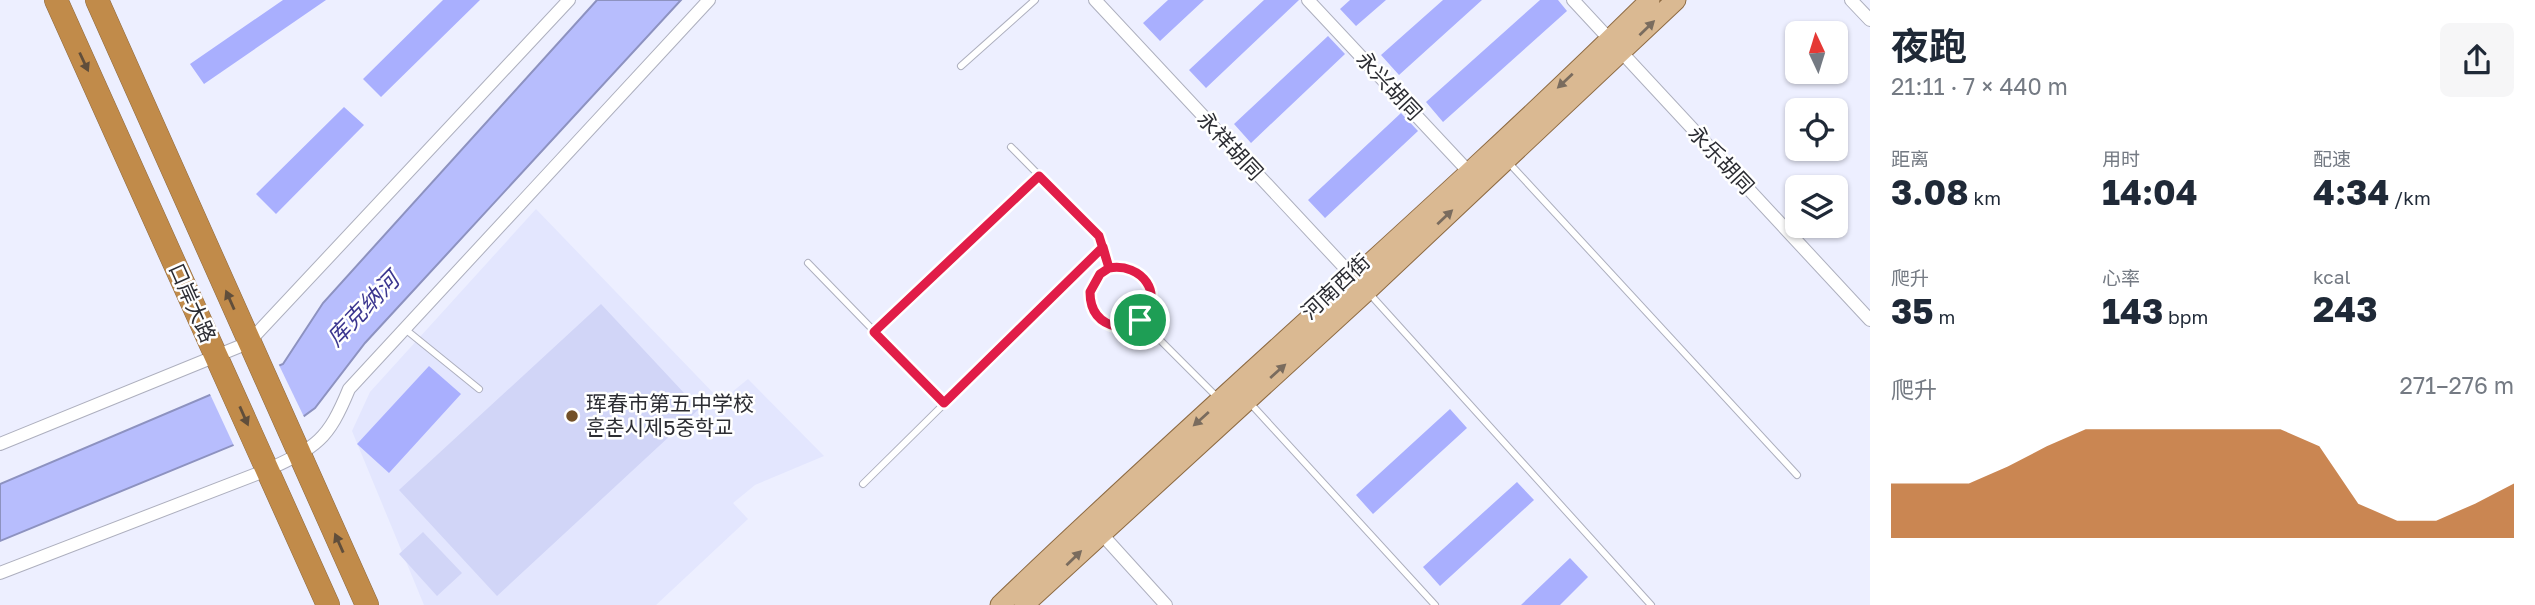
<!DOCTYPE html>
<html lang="zh">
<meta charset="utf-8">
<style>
body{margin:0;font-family:"Golos Text","Noto Sans SC","Noto Sans KR",sans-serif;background:#f6f6f7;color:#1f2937;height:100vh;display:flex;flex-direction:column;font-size:26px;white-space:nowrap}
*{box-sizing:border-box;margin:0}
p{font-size:23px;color:#747a83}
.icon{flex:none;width:38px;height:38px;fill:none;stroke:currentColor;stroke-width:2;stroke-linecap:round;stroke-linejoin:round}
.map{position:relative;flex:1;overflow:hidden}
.side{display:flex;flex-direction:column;background:#fff;width:665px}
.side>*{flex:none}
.needle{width:46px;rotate:356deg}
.tools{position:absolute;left:1785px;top:21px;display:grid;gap:14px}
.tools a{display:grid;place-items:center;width:63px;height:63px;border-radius:10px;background:#fff;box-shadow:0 2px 5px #0004;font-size:35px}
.pin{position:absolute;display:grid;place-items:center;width:60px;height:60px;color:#fff;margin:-30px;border:4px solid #fff;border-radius:50%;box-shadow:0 2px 7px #0007}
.round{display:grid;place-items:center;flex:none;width:74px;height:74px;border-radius:10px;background:#f6f6f7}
.overview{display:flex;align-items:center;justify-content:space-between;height:119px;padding:0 21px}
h1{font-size:38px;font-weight:700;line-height:52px}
.metrics{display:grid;grid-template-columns:repeat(3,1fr);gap:10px;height:119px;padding:7px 21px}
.metrics div{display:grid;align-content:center}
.metrics b{font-size:35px;font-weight:700}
.metrics small{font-size:19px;font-weight:400}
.metrics p{font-size:19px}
.chart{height:196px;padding:14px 21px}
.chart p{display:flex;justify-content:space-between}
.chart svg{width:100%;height:126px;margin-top:7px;fill:#b45309;opacity:.7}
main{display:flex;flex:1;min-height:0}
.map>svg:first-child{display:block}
.built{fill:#e3e6fe}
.green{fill:#d1d5f7}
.water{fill:#b7bdfd;stroke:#8d92c0;stroke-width:2}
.pier{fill:#edefff}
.building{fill:#a9affe}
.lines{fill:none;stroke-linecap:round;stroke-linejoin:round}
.lane-casing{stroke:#adafbe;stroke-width:8}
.street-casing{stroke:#adafbe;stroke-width:14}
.primary-casing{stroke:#8d6a42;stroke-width:21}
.highway-casing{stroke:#8d6a42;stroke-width:24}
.lane{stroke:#fff;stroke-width:6}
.street{stroke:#fff;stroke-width:12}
.primary{stroke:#dab992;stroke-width:19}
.highway{stroke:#c18b4a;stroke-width:23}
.oneway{fill:#7a6c5e}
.oneway2{fill:#604e3b}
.route-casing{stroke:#fff;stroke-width:14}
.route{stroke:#e11d48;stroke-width:9}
.poi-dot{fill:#725028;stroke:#fff;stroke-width:2.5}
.labels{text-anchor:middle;stroke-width:5;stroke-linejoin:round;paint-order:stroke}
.street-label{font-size:21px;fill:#2c2d33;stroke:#fff}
.poi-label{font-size:21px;fill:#2c2d33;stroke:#fff;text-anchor:start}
.water-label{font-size:23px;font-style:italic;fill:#3c3790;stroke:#fff}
</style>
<main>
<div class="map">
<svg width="1870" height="605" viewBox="0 0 1870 605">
<rect width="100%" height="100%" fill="#edefff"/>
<path class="built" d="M536 209 721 401 748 379 824 456 755 485 733 503 748 519 656 605H424L352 431 370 392Z"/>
<path class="green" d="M601 304 699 409 497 596 399 490Z
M423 532 462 573 437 596 399 554Z"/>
<path class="water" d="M597 0H681L365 343 315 408 304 416 0 541V484L283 364 323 303Z"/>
<path class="pier" d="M278 363 305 419 235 448 209 392Z"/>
<path class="building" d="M283 0H326L204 84 190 64Z
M443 0H480L381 97 363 79Z
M1168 0H1204L1160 41 1143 23Z
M1264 0H1299L1206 88 1189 70Z
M1350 0H1386L1356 26 1340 9Z
M1443 0H1482L1399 75 1381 55Z
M1540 0H1558L1567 11 1443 122 1426 102Z
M1328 36 1345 54 1251 143 1234 124Z
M344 107 364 125 276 214 256 194Z
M1401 113 1418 131 1325 218 1308 200Z
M429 366 461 394 389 473 357 444Z
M1450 409 1467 428 1373 514 1356 495Z
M1517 482 1534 500 1440 586 1423 567Z
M1570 558 1588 577 1560 605H1521Z"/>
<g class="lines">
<g class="lane-casing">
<path id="lane" d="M961 66 1035 0
M1011 147 1099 236 1109 268
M1509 163 1797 475
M808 263 944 403
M1090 297a30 30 0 1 1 60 0a30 30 0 1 1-60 0Z
M1368 292 1651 605
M1140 320 1217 397
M405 329 479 389
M875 332 1039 176
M1250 403 1435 605
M863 484 1103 247"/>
</g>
<g class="street-casing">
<path id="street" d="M1095 0 1359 283
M1308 0 1469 172
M1573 0 1870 320
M1851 0 1870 20
M0 444 248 343 569 0
M1098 530 1166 605
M0 573 267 470C317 447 328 440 349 389L709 0"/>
</g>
<g class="primary-casing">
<path id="primary" d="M1000 605C1213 400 1439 208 1650 0
M1024 605 1367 291 1676 0"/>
</g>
<g class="highway-casing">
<path id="highway" d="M56 0 328 605
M97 0 367 605"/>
</g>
<use href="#lane" class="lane"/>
<use href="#street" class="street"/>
<use href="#primary" class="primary"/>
<use href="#highway" class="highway"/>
</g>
<defs><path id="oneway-solid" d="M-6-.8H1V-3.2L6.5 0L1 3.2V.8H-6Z" transform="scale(1.75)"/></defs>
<g class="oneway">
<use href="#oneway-solid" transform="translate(1647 28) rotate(-44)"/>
<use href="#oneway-solid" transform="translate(1565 81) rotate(137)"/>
<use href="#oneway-solid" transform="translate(1445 217) rotate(-43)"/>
<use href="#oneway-solid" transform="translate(1278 371) rotate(-42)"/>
<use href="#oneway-solid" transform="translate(1201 419) rotate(138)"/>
<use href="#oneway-solid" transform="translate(1074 558) rotate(-44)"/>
</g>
<g class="oneway2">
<use href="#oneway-solid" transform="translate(84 62) rotate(65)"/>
<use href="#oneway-solid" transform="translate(230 300) rotate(-114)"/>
<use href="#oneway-solid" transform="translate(244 416) rotate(66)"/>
<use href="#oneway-solid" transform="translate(339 543) rotate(-114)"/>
</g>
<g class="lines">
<g class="route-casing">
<path id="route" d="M1140 320C1167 295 1141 262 1109 268L1099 236 1039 176 874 332 944 403 1103 247 1109 268 1100 274 1090 292C1090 311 1099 323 1118 327L1140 320"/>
</g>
<use href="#route" class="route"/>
</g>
<circle class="poi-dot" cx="572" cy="416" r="7"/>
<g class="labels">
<g class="street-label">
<text transform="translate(1389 86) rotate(47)" y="7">永兴胡同</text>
<text transform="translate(1230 146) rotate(47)" y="7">永祥胡同</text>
<text transform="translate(1721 160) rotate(47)" y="7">永乐胡同</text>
<text transform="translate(1336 287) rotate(-43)" y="7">河南西街</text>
<text transform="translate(192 303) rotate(66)" y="7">口岸大路</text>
</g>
<g class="poi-label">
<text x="586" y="411">珲春市第五中学校<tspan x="586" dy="24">훈춘시제5중학교</tspan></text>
</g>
<g class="water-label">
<text transform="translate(363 309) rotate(-46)" y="8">库克纳河</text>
</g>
</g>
</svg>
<div class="tools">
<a><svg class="needle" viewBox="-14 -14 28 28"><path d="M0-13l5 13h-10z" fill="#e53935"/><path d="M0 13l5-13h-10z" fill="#747a83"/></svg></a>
<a><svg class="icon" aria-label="locate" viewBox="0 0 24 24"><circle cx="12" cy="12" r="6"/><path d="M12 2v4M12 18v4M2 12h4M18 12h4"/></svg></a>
<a><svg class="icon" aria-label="layers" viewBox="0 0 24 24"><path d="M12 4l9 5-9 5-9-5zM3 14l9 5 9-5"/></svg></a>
</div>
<div class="pin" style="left:1140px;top:320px;background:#1e9e55"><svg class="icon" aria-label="arrive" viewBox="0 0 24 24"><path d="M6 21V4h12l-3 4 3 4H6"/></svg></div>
</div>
<section class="side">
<div class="overview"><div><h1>夜跑</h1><p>21:11 · 7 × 440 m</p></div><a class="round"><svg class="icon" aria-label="share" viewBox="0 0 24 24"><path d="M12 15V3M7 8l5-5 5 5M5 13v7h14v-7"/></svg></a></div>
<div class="metrics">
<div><p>距离</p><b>3.08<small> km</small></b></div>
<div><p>用时</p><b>14:04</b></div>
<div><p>配速</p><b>4:34<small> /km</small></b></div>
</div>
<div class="metrics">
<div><p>爬升</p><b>35<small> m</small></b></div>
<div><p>心率</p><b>143<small> bpm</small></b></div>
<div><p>kcal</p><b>243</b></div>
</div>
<div class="chart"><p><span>爬升</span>271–276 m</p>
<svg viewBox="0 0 160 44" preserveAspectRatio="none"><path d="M0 44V25L10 25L20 25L30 19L40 12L50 6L60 6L70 6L80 6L90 6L100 6L110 12L120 32L130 38L140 38L150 32L160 25V44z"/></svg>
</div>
</section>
</main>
